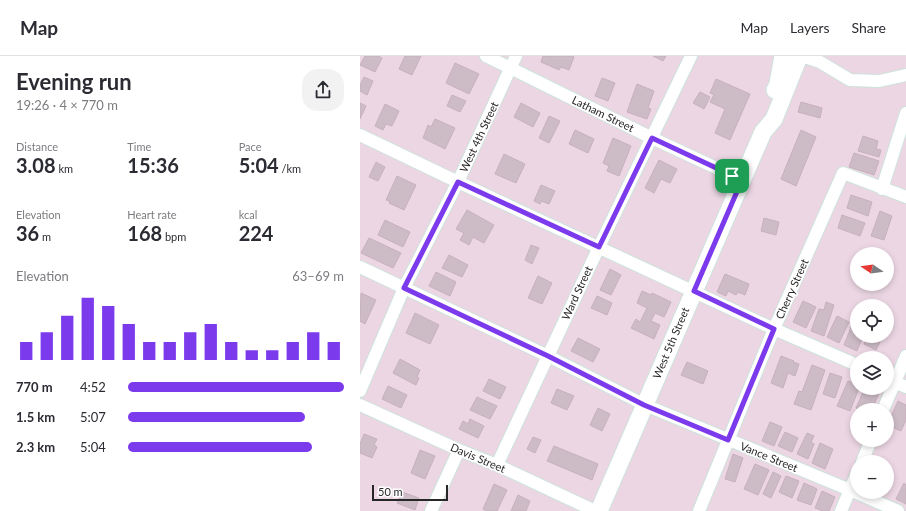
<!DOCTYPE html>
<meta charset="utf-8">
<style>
body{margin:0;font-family:Lato,sans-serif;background:#f2f2f3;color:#2b2b33;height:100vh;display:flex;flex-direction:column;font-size:15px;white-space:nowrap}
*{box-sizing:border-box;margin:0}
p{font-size:13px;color:#7c7c81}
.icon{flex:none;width:22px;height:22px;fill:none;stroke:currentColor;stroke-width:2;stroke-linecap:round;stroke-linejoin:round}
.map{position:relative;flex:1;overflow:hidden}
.panel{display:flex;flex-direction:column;background:#fff;width:360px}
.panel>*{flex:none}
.needle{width:26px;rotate:283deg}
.controls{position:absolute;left:490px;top:191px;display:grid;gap:8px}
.controls a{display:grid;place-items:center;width:44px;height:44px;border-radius:50%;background:#fff;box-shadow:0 2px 6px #0003;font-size:20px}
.scale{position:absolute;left:12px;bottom:10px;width:76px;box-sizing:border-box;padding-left:4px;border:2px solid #272727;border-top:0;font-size:11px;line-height:14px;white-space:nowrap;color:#272727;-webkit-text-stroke:3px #fff;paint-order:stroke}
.pin{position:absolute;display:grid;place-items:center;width:34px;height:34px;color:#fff;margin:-17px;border-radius:8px;box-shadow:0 2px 6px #0006}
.round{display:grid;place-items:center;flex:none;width:42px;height:42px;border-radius:16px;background:#f2f2f3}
.overview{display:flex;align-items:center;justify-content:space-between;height:68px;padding:0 16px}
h1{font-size:22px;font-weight:700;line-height:30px}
.figures{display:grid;grid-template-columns:repeat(3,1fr);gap:6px;height:68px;padding:4px 16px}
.figures div{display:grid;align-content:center}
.figures b{font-size:20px;font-weight:700}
.figures small{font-size:11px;font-weight:400}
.figures p{font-size:11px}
.chart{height:112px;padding:8px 16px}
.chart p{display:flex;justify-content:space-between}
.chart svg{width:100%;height:72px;margin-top:4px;stroke:#7c3aed;stroke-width:6}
ul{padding:0 16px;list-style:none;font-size:13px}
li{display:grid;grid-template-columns:64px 48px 1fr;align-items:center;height:30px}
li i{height:10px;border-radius:5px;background:#7c3aed}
header{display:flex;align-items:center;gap:24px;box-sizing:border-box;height:56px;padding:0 20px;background:#fff;border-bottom:1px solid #e1e1e2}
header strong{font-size:19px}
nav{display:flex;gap:22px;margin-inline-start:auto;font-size:14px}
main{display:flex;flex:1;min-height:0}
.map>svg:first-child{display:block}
.building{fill:#cdbcc6;stroke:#c7b0bd}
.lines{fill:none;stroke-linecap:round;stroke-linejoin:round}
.street-casing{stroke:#cce3da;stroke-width:14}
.secondary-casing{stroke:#cce3da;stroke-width:19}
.street{stroke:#fff;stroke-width:12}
.secondary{stroke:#fff;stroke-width:17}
.route-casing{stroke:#fff;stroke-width:8}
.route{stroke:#7c3aed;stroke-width:5}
.labels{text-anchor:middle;stroke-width:3.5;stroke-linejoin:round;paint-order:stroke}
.street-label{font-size:11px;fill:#272727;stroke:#fff}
</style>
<header>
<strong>Map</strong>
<nav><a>Map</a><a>Layers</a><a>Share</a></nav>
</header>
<main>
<section class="panel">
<div class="overview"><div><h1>Evening run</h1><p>19:26 · 4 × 770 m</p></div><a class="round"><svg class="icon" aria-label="share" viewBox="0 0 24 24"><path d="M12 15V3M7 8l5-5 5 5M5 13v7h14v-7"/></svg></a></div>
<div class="figures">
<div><p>Distance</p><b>3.08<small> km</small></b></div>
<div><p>Time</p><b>15:36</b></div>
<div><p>Pace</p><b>5:04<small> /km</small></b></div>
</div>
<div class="figures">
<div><p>Elevation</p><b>36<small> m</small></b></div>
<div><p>Heart rate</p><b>168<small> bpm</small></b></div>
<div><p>kcal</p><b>224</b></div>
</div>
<div class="chart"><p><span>Elevation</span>63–69 m</p>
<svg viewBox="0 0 160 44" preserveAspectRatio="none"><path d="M5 44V33M15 44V27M25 44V17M35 44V6M45 44V11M55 44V22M65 44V33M75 44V33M85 44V27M95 44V22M105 44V33M115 44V38M125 44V38M135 44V33M145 44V27M155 44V33"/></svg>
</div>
<ul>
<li><b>770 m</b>4:52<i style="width:100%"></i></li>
<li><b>1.5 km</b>5:07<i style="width:82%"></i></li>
<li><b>2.3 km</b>5:04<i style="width:85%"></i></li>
</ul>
</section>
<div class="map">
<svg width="546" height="455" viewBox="0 0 546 455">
<rect width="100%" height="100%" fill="#ecd6e4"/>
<path class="building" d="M5 0H18L22 2 15 16 0 9Z
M45 0H61L52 19 39 13Z
M183 0H213L214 1 209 14 201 11 199 14 181 6Z
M293 0H306L303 5Z
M95 7 119 18 109 38 86 27Z
M4 21 13 25 7 39 0 35V29Z
M242 22 255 27 248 45 235 40Z
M356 23 390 38 370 84 355 77 365 53 350 46 354 39 350 37Z
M277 28 294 35 288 52 291 53 287 63 267 56Z
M340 36 350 41 344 53 333 47Z
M92 39 106 45 100 56 87 50Z
M441 46 462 52 460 62 438 56Z
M0 47 6 50 0 63Z
M161 47 180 57 173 71 154 61Z
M25 48 39 55 32 70 26 68 23 74 15 70Z
M189 60 200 65 189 87 179 82Z
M75 63 95 72 85 93 63 82 68 69 71 71Z
M215 74 234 83 228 97 209 88Z
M441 74 456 81 436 130 421 123Z
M503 80 518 85 516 93 521 94 519 101 498 95Z
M253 82 271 90 259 120 247 115 249 110 243 107Z
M494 97 519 105 514 119 489 111Z
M144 98 165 108 156 127 135 118Z
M299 104 317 113 310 127 301 123 294 137 285 132Z
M16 106 25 111 18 125 9 121Z
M37 120 56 129 44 154 29 147 30 145 26 144Z
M181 129 195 135 189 148 181 145 180 148 174 145Z
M491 139 512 146 508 160 487 152Z
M107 154 134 169 124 187 113 181 109 189 100 184 104 177 96 173Z
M520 155 532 160 524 184 511 180Z
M482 159 505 167 500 180 478 172Z
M404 162 419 166 416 179 401 175Z
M25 164 50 176 43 191 18 179Z
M9 182 41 197 33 212 1 197Z
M171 189 179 192 172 208 165 204Z
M89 199 108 209 102 221 82 212Z
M250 213 261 219 251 239 240 234Z
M76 216 96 226 90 240 69 230Z
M365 218 389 228 385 239 378 236 376 239 368 235 366 240 357 236Z
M178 220 192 227 182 248 168 242Z
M282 235 291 239 292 237 311 246 304 261 295 257 291 265 300 269 294 283 271 272 276 263 280 266 287 252 277 247Z
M1 237 16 244 5 268 0 265Z
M237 240 252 247 247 259 231 252Z
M443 245 456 251 446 272 433 266Z
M466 246 474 249 464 280 451 275 459 253 464 254Z
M55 257 79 269 70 288 46 277Z
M477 260 489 266 479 287 467 281Z
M492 269 497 271V280H503L497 295 484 289Z
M508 280H523L516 294 504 288Z
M218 282 240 293 233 306 211 295Z
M421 300 434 305 433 306 439 308 435 320 428 317 423 332 411 327Z
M40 303 60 314 57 321 59 322 56 329 33 317Z
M327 306 348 315 343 328 321 319Z
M452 309 465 314 451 354 434 348 439 335 442 336Z
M470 317 482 321 475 342 463 338Z
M129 323 146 331 140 343 123 335Z
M488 325 497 328V332H499L490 355 477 350Z
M28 330 47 339 41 352 22 343Z
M505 332 519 337 512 354H500L496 352Z
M197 333 214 340 207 354 191 347Z
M117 341 137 350 130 363 110 354Z
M538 345 546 349V364L541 375 527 369Z
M238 352 250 358 242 375 230 369Z
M110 363 124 370 118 382 99 373 103 365 108 368Z
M410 366 422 371 414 390 402 385Z
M425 376 438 382 432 396 418 390Z
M447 377 454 380 451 386 454 388 448 403 437 398Z
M4 378 17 383 14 389 17 391 12 402 0 397V388Z
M173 381 181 384 175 397 167 393Z
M460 387 473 393 465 413 452 407Z
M194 390 238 408 232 424 187 405Z
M60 394 75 400 65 423 51 417Z
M373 398 383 402 375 426 365 423Z
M395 408 409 414 398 439 384 433Z
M413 416 421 420 411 442 403 438Z
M426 420 439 425 432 442 419 436Z
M444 427 457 433 451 449 437 444Z
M544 427 546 429V448L536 443Z
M134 428 147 434 137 455H127L123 453Z
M462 435 475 441 469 455H463L455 452Z
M42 436 59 442 55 454 37 447Z
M158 439 170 445 166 455H151Z"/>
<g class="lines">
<g class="street-casing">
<path id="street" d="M126 0 292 82 382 124
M445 1 460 6 490 24 519 25 546 19
M0 79 98 126 414 273 497 309
M522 133 546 57
M0 211 188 300 285 349 490 434 538 455
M527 323 546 331
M0 335 44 232 98 126 156 0
M0 349 99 394 137 409 235 455
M523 354 546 300
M502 406 511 384
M137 409 239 191 331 0
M71 455 99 394
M339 455 414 273 483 117 546 141
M481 455 497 417"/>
</g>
<g class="secondary-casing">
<path id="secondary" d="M415 34 418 28 423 0
M239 455 403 76 414 63 438 3"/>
</g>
<use href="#street" class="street"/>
<use href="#secondary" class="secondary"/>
</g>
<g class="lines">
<g class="route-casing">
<path id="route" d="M292 82 382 124 334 235 414 273 368 384 284 349 188 300 44 232 98 126 239 191Z"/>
</g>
<use href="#route" class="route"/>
</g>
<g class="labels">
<g class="street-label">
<text transform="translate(243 58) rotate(26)" y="4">Latham Street</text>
<text transform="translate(119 81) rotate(-65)" y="4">West 4th Street</text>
<text transform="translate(432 233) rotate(-66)" y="4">Cherry Street</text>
<text transform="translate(217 237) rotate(-65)" y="4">Ward Street</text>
<text transform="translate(311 287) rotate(-67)" y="4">West 5th Street</text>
<text transform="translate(409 401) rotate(22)" y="4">Vance Street</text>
<text transform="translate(118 402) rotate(23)" y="4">Davis Street</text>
</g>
</g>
</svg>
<div class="controls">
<a><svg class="needle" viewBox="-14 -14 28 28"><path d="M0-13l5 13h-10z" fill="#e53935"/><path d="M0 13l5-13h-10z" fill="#7c7c81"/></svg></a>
<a><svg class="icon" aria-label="locate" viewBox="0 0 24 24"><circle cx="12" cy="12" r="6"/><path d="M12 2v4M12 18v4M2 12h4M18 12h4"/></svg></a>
<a><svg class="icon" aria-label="layers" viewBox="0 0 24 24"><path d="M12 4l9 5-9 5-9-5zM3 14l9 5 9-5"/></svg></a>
<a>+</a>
<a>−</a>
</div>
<div class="scale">50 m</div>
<div class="pin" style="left:372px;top:120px;background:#1e9e55"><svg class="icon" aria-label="arrive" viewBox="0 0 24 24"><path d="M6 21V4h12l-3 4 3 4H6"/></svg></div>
</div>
</main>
